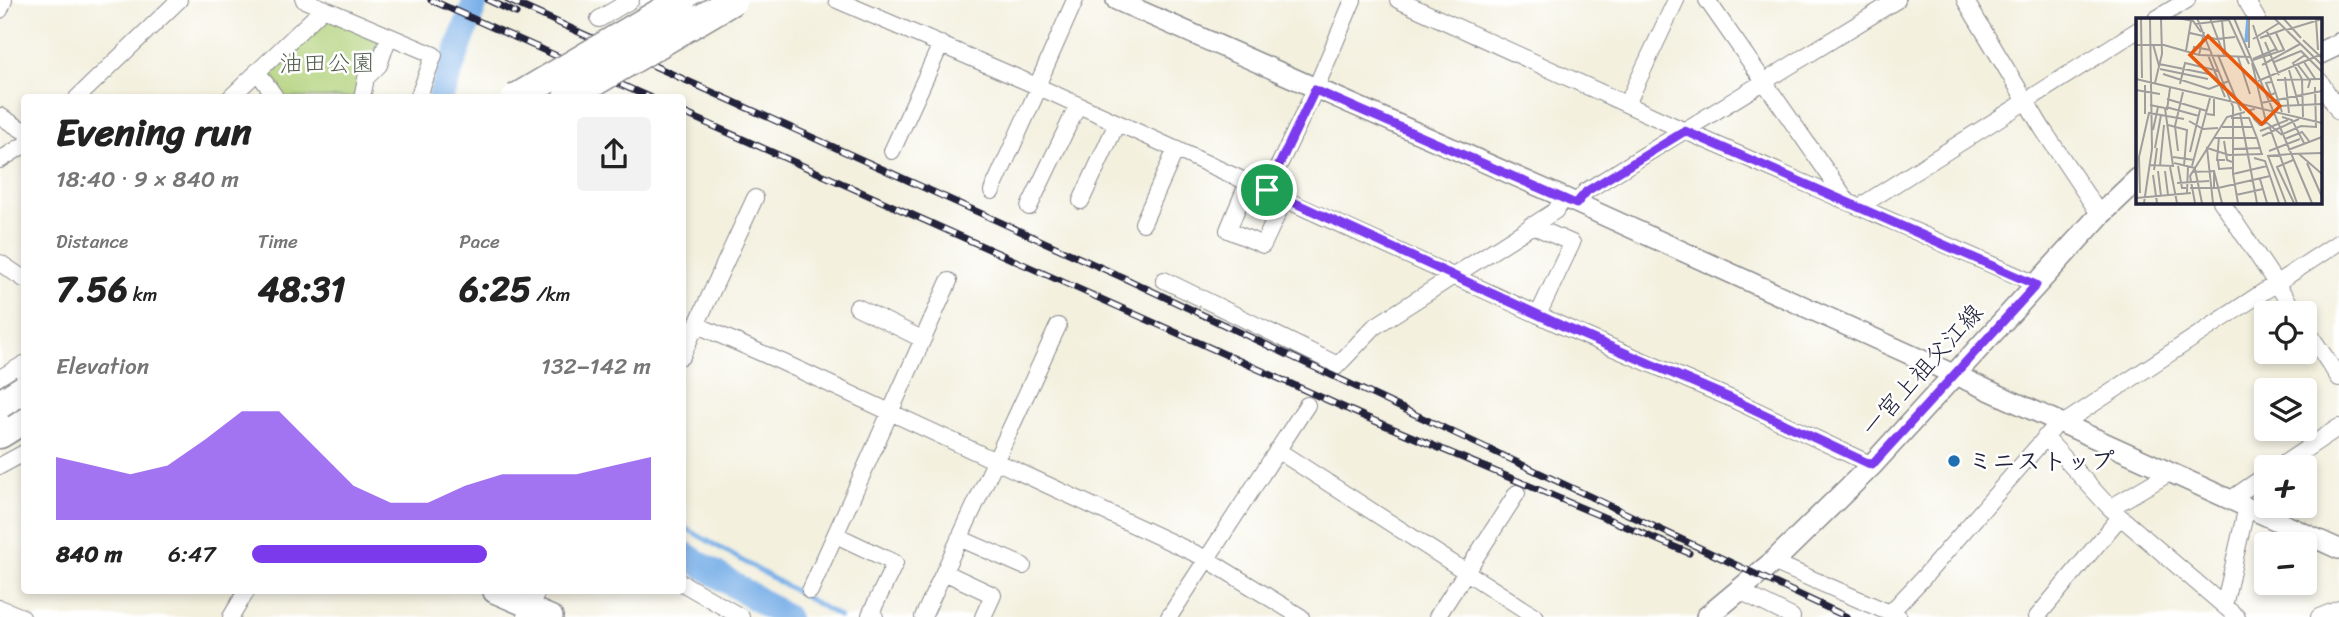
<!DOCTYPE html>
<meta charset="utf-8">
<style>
body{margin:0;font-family:Sriracha,"Klee One",sans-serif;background:#f2f2f2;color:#222;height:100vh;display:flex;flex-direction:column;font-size:26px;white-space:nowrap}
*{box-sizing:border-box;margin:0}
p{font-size:23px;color:#767676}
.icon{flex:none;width:38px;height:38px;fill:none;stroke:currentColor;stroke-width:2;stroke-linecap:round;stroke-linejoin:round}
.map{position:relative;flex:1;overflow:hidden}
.drawer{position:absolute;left:21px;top:94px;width:665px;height:500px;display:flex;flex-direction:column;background:#fff;border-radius:7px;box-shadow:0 4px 10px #0003}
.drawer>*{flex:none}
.controls{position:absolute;left:2254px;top:301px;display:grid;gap:14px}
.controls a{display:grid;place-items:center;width:63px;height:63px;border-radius:7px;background:#fff;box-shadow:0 4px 10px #0003;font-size:35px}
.pin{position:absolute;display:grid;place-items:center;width:60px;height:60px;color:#fff;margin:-30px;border:4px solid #fff;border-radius:50%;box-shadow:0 2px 7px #0007}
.round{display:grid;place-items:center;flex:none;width:74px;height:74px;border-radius:7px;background:#f2f2f2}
.overview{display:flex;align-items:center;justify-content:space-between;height:119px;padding:0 35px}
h1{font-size:38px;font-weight:700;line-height:52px}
.figures{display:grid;grid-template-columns:repeat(3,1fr);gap:10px;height:119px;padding:7px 35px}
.figures div{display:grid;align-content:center}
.figures b{font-size:35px;font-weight:700}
.figures small{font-size:19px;font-weight:400}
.figures p{font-size:19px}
.chart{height:196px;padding:14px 35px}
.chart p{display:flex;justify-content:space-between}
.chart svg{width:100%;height:126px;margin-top:7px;fill:#7c3aed;opacity:.7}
ul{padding:0 35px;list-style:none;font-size:23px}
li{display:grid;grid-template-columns:112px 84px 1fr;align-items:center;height:52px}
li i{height:18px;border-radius:9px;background:#7c3aed}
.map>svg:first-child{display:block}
.green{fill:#b0d078;stroke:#69795a;stroke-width:2}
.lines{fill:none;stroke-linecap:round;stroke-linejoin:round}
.stream{stroke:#7ab0e8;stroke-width:4.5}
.river{stroke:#7ab0e8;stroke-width:26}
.minor-casing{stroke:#8a898c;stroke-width:18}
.tertiary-casing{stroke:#8a898c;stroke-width:22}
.secondary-casing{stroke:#8a898c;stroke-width:24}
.motorway-casing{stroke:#8a898c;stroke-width:31}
.minor{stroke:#fff;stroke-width:16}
.tertiary{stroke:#fff;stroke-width:19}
.secondary{stroke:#fff;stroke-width:21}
.motorway{stroke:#fff;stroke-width:28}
.rail-casing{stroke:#22223b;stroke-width:7}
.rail{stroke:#fff;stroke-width:4.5;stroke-dasharray:13;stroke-linecap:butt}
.motorway-bridge-casing{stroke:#8a898c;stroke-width:31;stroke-linecap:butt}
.motorway-bridge{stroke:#fff;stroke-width:28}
.route-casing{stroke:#fff;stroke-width:14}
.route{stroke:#7c3aed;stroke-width:9}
.poi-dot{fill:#1f6fb2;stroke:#fff;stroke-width:2.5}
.labels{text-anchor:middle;stroke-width:5;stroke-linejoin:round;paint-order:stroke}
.park-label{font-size:24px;fill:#545f50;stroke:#fff}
.street-label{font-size:24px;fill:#22223b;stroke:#fff}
.poi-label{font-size:24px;font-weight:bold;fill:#22223b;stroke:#fff;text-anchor:start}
.inset-river{fill:none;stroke:#7ab0e8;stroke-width:3.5}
.inset-road{fill:none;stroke:#9f9e9d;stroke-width:2}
.view{fill:#e8590c;fill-opacity:0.15;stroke:#e8590c;stroke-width:3.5}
.inset-edge{fill:none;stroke:#22223b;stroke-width:3.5}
</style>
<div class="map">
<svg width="2339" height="617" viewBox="0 0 2339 617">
<rect width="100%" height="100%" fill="#fff"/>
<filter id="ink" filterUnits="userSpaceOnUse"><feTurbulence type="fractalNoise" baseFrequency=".0143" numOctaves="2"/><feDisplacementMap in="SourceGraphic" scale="14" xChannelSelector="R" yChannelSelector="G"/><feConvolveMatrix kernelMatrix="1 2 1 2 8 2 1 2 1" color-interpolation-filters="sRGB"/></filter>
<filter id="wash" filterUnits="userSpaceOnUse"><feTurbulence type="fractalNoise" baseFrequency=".00686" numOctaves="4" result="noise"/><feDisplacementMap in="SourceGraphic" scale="28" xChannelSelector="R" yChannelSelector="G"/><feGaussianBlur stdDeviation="1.57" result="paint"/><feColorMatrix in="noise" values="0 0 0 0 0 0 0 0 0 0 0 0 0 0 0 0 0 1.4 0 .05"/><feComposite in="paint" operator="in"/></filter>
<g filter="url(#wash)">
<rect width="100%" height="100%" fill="#f3f0de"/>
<path class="green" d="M327 16 379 38 374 60 354 98H284L267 74Z"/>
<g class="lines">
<path class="stream" d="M682 526 840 617"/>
<path class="river" d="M440 98 476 0
M682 553 786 617"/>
</g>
</g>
<g filter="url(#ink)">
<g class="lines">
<g class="minor-casing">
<path id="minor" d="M304 0 434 55 418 98
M837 0 1039 87 1567 328 1732 399 1872 465
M1398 0 1685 131 2036 284
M1707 0 1848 202
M1965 0 2042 128 2100 215
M2246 0 2257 19
M0 10 4 0
M599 19 631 0
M2156 19 2187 0
M257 71 276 98
M2320 81 2339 112
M1037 86 1075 0
M77 98 179 0
M230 98 324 8
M362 98 366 78 379 65 389 36
M1627 104 1676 0
M0 116 24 131
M892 151 941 44
M0 160 24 145
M1248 182 1228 230 1263 245 1285 198
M1267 190 1315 90 1353 0
M992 191 1039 87
M1081 201 1117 123
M2221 201 2296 313
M1576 204 1586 191 1897 0
M1029 207 1078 105
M1859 207 2138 30
M1143 223 1176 149
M1531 225 1572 243 1538 315
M0 263 24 279
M1164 280 1338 365
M857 307 922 339
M697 325 782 362 1205 558 1301 617
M2305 327 2339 378
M682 356 755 198
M1336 367 1374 327 1555 211 1565 198
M0 378 24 364
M2061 425 2339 242
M2045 437 2110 508 2237 617
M1277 450 1536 617
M0 466 24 453
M2279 467 2339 427
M2231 499 2266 475
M2110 508 2171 472
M836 535 895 563 870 615 875 617
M959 538 1023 566
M1773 562 1899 617
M944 572 993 595 983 617
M682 583 741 617
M810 591 949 281
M1740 591 1792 617
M2224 606 2247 506
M0 608 22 617
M1890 613 1923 578 2052 430
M231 617 246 592
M525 617 537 592
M923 617 1058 326
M1169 617 1307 405
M1437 617 1517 493
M2037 617 2120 517
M2319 617 2339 609"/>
</g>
<g class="tertiary-casing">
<path id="tertiary" d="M1116 0 1565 198 2339 549"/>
</g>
<g class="secondary-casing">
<path id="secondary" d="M2320 53 2339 44
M0 380 24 391
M494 592 552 617
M1707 617 1773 562 1872 465 2100 215 2138 179"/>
</g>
<g class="motorway-casing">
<path id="motorway" d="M0 434 24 419"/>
</g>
<use href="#minor" class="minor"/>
<use href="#tertiary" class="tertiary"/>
<use href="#secondary" class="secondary"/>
<use href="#motorway" class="motorway"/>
<g class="rail-casing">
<path id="rail" d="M431 0 651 98
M488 0 516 13
M508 0 1124 278 1847 617
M682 112 1363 416 1689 553"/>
</g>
<use href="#rail" class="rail"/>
<g class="motorway-bridge-casing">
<path id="motorway-bridge" d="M516 98 682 0
M567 98 733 0
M0 404 24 389"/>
</g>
<use href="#motorway-bridge" class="motorway-bridge"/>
</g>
</g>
<g class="lines" filter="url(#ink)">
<g class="route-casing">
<path id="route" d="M1315 90 1576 204 1587 191 1685 131 2036 285 1872 465 1732 399 1567 328 1267 190Z"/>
</g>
<use href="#route" class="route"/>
</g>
<circle class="poi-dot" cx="1954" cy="461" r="7"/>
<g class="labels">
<g class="park-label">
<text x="327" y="71">油田公園</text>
</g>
<g class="street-label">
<text transform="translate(1922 370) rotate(-48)" y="8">一宮上祖父江線</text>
</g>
<g class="poi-label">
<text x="1968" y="469">ミニストップ</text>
</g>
</g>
<g transform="translate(2136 18)">
<rect width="186" height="186" fill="#f3f0de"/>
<path class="inset-river" d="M110 24 112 1"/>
<path class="inset-road" d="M5 0 6 60M42 0 57 3 65 14M61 0 97 89V156L102 185M74 0 88 37M92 0 113 46M98 0 176 185M113 0V30M138 0 186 47M147 0 165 20M180 1 182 32M86 3 89 33M59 6 93 2M117 7 146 94M130 12 142 34M150 12 186 1M54 15 80 21 99 19M124 20 149 11M117 21 143 5M167 22 186 40M129 24 143 57M17 26 23 48M0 27H28L63 37 114 39M50 33 55 3M57 35 58 29 74 32M63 37 68 14M72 37 89 79M82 37 105 93M102 39 114 76M117 41 140 31M117 42 148 32 140 15M138 44 165 33 186 54M168 44 180 62M116 45 130 104 146 117M23 46 73 56M126 47 164 26M162 47 174 63 172 70M24 51 72 61M153 52 163 88M27 56 73 71 93 63M149 59 153 95M0 61 186 105M141 62 184 61M122 63 186 36M135 64 130 65 135 77 139 75M19 65 26 36 25 0M44 66 49 45 83 53M0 72 24 76M31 81 71 93M125 85 186 73M14 87 29 90 37 148 14 147M144 88 186 86M30 89 63 98M119 91 114 92 118 101 124 107 130 105M31 92 34 70M104 95 121 185M9 96V67M71 96 78 97V81M146 99 156 102 168 125M167 99 166 61 157 45 169 37M95 100H113L121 120M53 103 67 111 82 110M32 107 51 112 48 148M86 109H116M134 110 161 185M17 112 22 89M124 113 152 102M147 116 165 108 180 109 179 69M126 118 163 101M83 119 81 142H89M78 120H121L126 137M149 121 166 114 173 123M88 123 91 142 96 144M19 130 25 97M97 131 125 130M152 132 186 119M42 133 39 108 47 74M133 133 164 121M54 134 64 92M154 136 186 135M163 136 186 156M37 139 58 142M118 140 129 143 143 185M157 142 141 149 158 185M82 143 83 151 96 150M38 145 59 150M171 145 186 179M24 148 28 107M42 148 46 170H50M56 148 74 80M34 149 41 185M59 151 66 185M18 152 21 130M22 153 25 178M29 153 32 177M78 153 86 185M57 154 78 153V170M97 156 131 148M17 157 21 185M124 161 131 185M41 165 73 163M54 170H82L134 158M4 175 3 139 13 95 48 101M51 175 52 148M100 177 127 171M0 180 55 175M8 185 16 131 14 0M59 185 54 158 91 99 109 94M77 185 71 130 93 137 127 136M150 185 132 138 154 136"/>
<path class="view" d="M72 18 144 88 126 106 54 37Z"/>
<rect width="186" height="186" class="inset-edge"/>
</g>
</svg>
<div class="controls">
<a><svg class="icon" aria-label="locate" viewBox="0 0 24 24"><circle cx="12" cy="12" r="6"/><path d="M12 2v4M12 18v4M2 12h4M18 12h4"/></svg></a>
<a><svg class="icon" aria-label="layers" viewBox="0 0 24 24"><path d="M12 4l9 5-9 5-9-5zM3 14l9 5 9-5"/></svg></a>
<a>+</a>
<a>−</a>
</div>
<div class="pin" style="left:1267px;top:190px;background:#1e9e55"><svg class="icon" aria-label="arrive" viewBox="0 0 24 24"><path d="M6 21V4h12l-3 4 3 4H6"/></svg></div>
<section class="drawer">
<div class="overview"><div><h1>Evening run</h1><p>18:40 · 9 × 840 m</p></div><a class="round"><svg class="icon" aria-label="share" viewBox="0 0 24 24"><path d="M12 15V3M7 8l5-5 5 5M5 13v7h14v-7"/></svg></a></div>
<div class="figures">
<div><p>Distance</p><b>7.56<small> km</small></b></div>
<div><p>Time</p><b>48:31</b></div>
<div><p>Pace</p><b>6:25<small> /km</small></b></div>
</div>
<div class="chart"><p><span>Elevation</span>132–142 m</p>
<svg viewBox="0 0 160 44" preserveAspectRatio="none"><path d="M0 44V22L10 25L20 28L30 25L40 16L50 6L60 6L70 19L80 32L90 38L100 38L110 32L120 28L130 28L140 28L150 25L160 22V44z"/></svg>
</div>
<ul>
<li><b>840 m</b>6:47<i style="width:59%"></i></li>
</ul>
</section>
</div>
